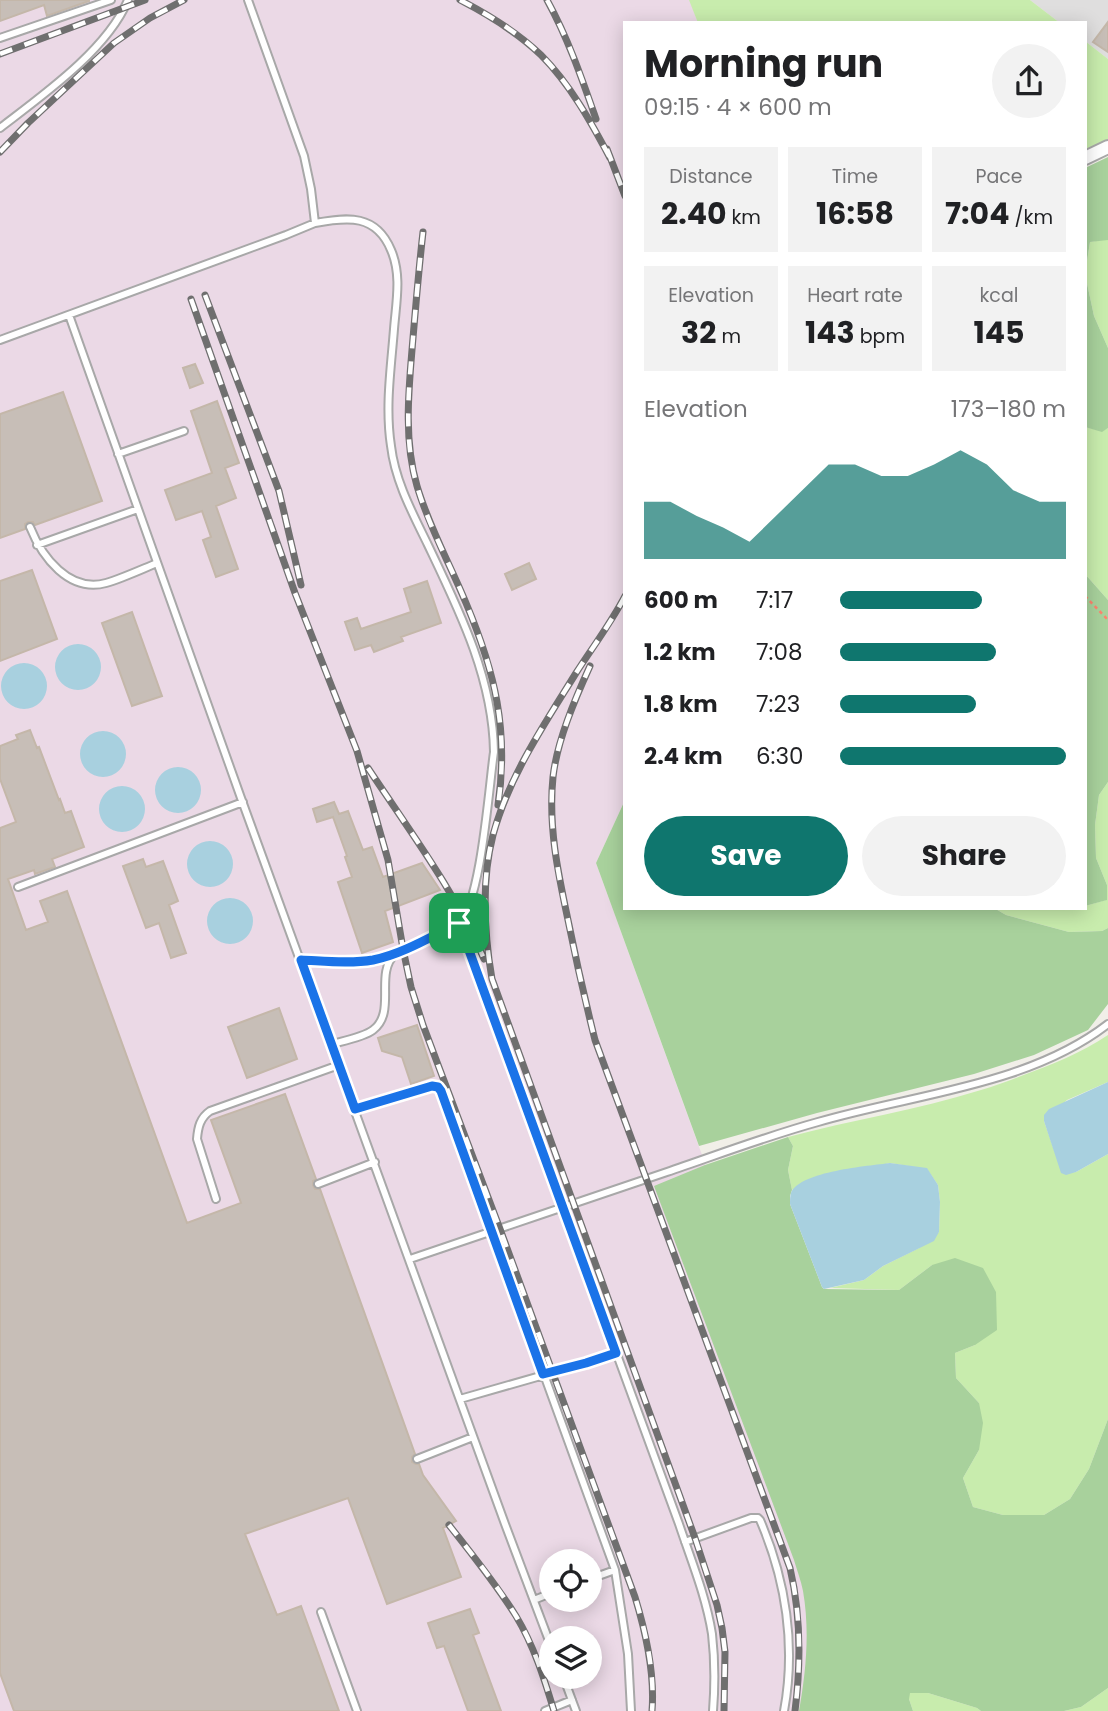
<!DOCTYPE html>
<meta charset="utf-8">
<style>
body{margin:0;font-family:Poppins,sans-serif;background:#f2f2f2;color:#202124;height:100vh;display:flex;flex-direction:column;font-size:26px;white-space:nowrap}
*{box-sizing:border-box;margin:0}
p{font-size:23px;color:#757577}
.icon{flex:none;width:38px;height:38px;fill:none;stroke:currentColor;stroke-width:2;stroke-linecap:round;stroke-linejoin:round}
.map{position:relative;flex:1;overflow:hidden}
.side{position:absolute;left:623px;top:21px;width:464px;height:889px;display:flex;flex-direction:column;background:#fff;border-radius:0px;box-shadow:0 4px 18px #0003}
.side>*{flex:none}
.fabs{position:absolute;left:539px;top:1549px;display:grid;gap:14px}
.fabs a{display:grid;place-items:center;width:63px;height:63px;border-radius:50%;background:#fff;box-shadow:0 4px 18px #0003;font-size:35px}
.pin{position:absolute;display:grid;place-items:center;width:60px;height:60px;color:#fff;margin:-30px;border-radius:14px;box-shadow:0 4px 10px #0006}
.round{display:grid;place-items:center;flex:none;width:74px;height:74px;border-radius:37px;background:#f2f2f2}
.summary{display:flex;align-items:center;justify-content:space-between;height:119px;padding:0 21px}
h1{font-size:38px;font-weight:700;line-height:52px}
.metrics{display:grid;grid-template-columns:repeat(3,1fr);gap:10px;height:119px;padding:7px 21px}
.metrics div{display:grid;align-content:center;border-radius:0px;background:#f2f2f2;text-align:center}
.metrics b{font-size:30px;font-weight:700}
.metrics small{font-size:19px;font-weight:400}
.metrics p{font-size:19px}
.chart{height:196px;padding:14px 21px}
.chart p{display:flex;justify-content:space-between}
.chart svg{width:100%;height:126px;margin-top:7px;fill:#0f766e;opacity:.7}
.primary-button{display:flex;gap:14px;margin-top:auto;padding:14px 21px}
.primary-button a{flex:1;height:80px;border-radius:42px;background:#0f766e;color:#fff;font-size:28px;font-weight:700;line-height:80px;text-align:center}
.primary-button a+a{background:#f2f2f2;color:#202124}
ul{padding:0 21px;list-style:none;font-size:23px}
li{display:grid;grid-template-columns:112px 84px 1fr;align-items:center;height:52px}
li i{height:18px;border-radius:9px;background:#0f766e}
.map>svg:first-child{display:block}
.residential{fill:#dfdede}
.industrial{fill:#ebd9e6;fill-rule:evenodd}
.grass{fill:#c8ecad}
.forest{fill:#a8d19c}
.water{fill:#a8d0df}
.building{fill:#c7beb7;stroke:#c4b7a9;stroke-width:2}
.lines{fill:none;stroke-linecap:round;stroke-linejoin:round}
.lane-casing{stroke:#a8a8a8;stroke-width:10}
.street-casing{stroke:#a8a8a8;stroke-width:16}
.path{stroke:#fd856e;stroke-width:2.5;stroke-dasharray:3.5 3.5;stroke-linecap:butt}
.lane{stroke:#fff;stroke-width:6}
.street{stroke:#fff;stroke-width:12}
.rail-casing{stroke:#6f6f6f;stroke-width:7}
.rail{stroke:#fff;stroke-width:4.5;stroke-dasharray:13;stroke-linecap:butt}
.route-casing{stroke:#fff;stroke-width:14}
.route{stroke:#1a73e8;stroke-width:9}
</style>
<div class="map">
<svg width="1108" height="1711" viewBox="0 0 1108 1711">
<rect width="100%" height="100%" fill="#f1efe8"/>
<path class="residential" d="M1030 0H1108V59L1085 41V23H1060Z"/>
<path class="industrial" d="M0 0H690L698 23H625V800L596 863 904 1711H0ZM551 1561H590V1600H551ZM551 1638H590V1676H551Z"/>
<path class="grass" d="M689 0H1030L1060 23H698Z
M1085 41 1108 59V139L1085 151Z
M1107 239 1108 240V348L1094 316 1085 274 1090 242Z
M1085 427 1102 431 1108 428V600L1085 574Z
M1108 782V928L1102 931 1069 932 1006 915 994 908H1085V906L1106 900 1107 885 1096 858 1095 825 1099 795Z
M1108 1035V1082L1067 1100 1044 1121 1062 1173 1076 1172 1108 1154V1419L1089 1469 1070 1499 1044 1515H1003L973 1507 963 1478 979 1450V1403L956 1378 955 1353 975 1345 932 1265 899 1290 830 1288 864 1280 883 1266 919 1248 939 1232 940 1202 938 1185 927 1169 890 1163 804 1182 792 1190 788 1170 793 1146 788 1137C851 1120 917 1110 981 1090 994 1086 1008 1081 1021 1076 1051 1065 1081 1053 1108 1035Z
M1108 1688V1711H1064L1081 1707Z
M909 1693H928L977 1708 981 1711H913L909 1699Z"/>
<path class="forest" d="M1108 157V240L1090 242 1085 274 1094 316 1108 348V428L1102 432 1085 427V168Z
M1085 574 1108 600V782L1099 795 1095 825 1096 858 1107 885V900L1085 906Z
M625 800V908H994L1006 915 1069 932 1102 931 1108 928V1004L1088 1030 1034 1055 974 1074 817 1113 699 1146 596 863Z
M788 1137 793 1146 788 1170 792 1190 790 1196V1204L822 1287 824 1289 899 1290 932 1265 955 1258 983 1268 996 1292 997 1330 975 1345 955 1353 956 1378 979 1403 983 1423 979 1450 963 1478 973 1507 1003 1515H1044L1070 1499 1089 1469 1108 1419V1688L1081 1707 1064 1711H981L977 1708 928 1693H910L909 1699 913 1711H799C806 1672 810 1631 803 1591 801 1581 797 1570 794 1560L654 1186 705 1165Z"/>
<path class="water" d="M55 667a23 23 0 1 1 46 0a23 23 0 1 1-46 0Z
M1 686a23 23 0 1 1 46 0a23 23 0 1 1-46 0Z
M80 754a23 23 0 1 1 46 0a23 23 0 1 1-46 0Z
M155 790a23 23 0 1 1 46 0a23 23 0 1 1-46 0Z
M99 809a23 23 0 1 1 46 0a23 23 0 1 1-46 0Z
M187 864a23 23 0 1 1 46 0a23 23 0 1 1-46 0Z
M207 921a23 23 0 1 1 46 0a23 23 0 1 1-46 0Z
M1108 1082V1154L1076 1172 1066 1175 1061 1173 1044 1121V1115L1049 1109Z
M890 1163 927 1168 938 1185 940 1202 939 1232 934 1241 883 1266 864 1280 824 1289 822 1287 790 1204C790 1200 790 1196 791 1193 800 1171 869 1166 890 1163Z"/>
<path class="building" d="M0 0H89V1L47 16 44 5 0 21Z
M1108 22V52L1093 42Z
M195 364 203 383 190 388 183 368Z
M63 392 102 501 35 525 33 522H28L25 524V529L0 538V414Z
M217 401 239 463 225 468 236 498 216 506 238 569 216 577 203 540 211 537 202 511 176 520 165 490 212 473 191 411Z
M529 563 536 579 512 590 505 574Z
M32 570 57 639 0 661V581Z
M427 581 441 623 401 637 403 641 374 652 371 645 355 650 345 622 357 618 361 629 411 612 404 589Z
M132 612 162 696 132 706 102 623Z
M30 730 37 748 39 747 59 800 60 799 65 813 71 811 84 847 52 859 55 867 35 874 34 870 8 879 26 930 48 922 40 901 67 891 187 1223 241 1203 211 1120 285 1094 316 1179 313 1181V1185L315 1189H320L415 1454 412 1457V1462L416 1464H419L423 1475 456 1521 443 1528 461 1577 387 1604 348 1498 245 1534 277 1615 301 1606 339 1711H14L0 1673V828L16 822 0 779V746L18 739 16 735Z
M334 802 339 814 348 811 363 850 372 847 383 877 422 863 440 890 385 911 393 942 362 953 338 882 352 877 345 857 347 856 333 817 317 822 313 809Z
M143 859 146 867 163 861 178 901 169 905 186 953 171 958 159 923 146 928 123 866Z
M279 1008 297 1059 247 1078 228 1027Z
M417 1025 434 1076 411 1084 402 1057 382 1051 378 1038Z
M470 1609 479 1633 473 1635 501 1711H468L444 1646 437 1648 428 1623Z"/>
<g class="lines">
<g class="lane-casing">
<path id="lane" d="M0 38 111 0
M0 128C43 95 107 50 128 0
M315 223C348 217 376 214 391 250 402 275 396 303 394 329 391 368 385 407 391 446 395 481 413 514 428 545 459 610 493 678 494 752 489 786 481 903 459 923L395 954C374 974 397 1012 373 1030 364 1037 343 1041 332 1044
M69 315 241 798 505 1524 551 1646
M0 340 286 235 315 223 311 189 304 156 248 0
M118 454 184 431
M30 527C42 557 69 593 106 583 123 578 140 570 157 563
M37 545 138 509
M18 887 243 802
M459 923 679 1524C691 1560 706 1596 712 1634 715 1660 715 1685 713 1711
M301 960C333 961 362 963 393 954
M355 1109 432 1086 438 1087 441 1091 615 1570 590 1579
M318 1184 375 1162
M216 1199 197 1139C198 1127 200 1118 210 1111L339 1065
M410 1259C496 1230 581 1201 667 1172 717 1155 767 1136 818 1122 913 1094 1028 1086 1108 1024
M460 1399 586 1363 616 1353
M417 1459 473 1437
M685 1542 751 1518H758L760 1520C786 1580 796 1646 784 1711
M615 1570 628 1654 631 1711
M534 1600 551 1593
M321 1612 357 1711
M563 1676 576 1711
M545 1711 572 1700"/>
</g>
<g class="street-casing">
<path id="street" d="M1085 158 1108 147"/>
</g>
<path class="path" d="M1085 596 1108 620"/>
<use href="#lane" class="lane"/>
<use href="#street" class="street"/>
<g class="rail-casing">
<path id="rail" d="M460 0C489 15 517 32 541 55 570 84 591 122 610 158
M547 0C568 38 582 79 596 119
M0 54 145 0
M607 149 625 196
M0 152 28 123 114 43 150 18 184 0
M423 232C419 267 416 303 413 338 409 387 403 438 417 486 429 527 450 564 466 603 495 672 509 730 498 805
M205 295 279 491 301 585
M191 299 295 593 357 751 388 860 403 949 411 987 423 1025 500 1229 635 1597C646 1633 655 1673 652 1711
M625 596C611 623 592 648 576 673 544 725 509 776 493 835 481 882 484 932 492 979L695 1538 717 1605 722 1628 725 1652 724 1711
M590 666C575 699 557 741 553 777 548 826 558 873 568 920 576 960 585 1000 595 1040L790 1568C801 1615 801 1663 795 1711
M368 768C409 830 455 891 484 959
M449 1525C472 1554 496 1584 516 1616 534 1646 544 1678 554 1711"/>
</g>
<use href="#rail" class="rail"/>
</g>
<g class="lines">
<g class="route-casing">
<path id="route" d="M459 923 616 1353 586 1363 543 1374 441 1091 438 1087 432 1086 355 1109 301 960C324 961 350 964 373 960 403 954 432 936 459 923Z"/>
</g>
<use href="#route" class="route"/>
</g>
</svg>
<div class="fabs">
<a><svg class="icon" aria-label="locate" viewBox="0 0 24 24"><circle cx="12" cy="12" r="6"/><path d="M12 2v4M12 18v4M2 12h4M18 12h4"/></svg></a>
<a><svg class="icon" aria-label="layers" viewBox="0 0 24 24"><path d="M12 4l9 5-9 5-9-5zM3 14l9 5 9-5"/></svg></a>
</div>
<div class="pin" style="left:459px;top:923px;background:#1e9e55"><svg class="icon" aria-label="arrive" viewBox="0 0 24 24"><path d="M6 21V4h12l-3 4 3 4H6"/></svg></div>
<section class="side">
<div class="summary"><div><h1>Morning run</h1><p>09:15 · 4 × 600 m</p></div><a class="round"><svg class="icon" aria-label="share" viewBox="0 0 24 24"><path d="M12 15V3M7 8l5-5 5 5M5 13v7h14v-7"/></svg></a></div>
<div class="metrics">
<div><p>Distance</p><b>2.40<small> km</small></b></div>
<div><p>Time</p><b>16:58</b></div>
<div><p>Pace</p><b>7:04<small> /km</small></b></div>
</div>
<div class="metrics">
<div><p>Elevation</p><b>32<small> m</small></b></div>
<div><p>Heart rate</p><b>143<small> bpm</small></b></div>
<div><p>kcal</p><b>145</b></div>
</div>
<div class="chart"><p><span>Elevation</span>173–180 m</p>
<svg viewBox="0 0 160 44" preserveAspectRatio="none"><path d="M0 44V24L10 24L20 29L30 33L40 38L50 29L60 20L70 11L80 11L90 15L100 15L110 11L120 6L130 11L140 20L150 24L160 24V44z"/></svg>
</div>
<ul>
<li><b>600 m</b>7:17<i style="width:63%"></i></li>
<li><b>1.2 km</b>7:08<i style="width:69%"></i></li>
<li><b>1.8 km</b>7:23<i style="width:60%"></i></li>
<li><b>2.4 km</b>6:30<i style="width:100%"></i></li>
</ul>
<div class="primary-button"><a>Save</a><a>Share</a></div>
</section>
</div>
